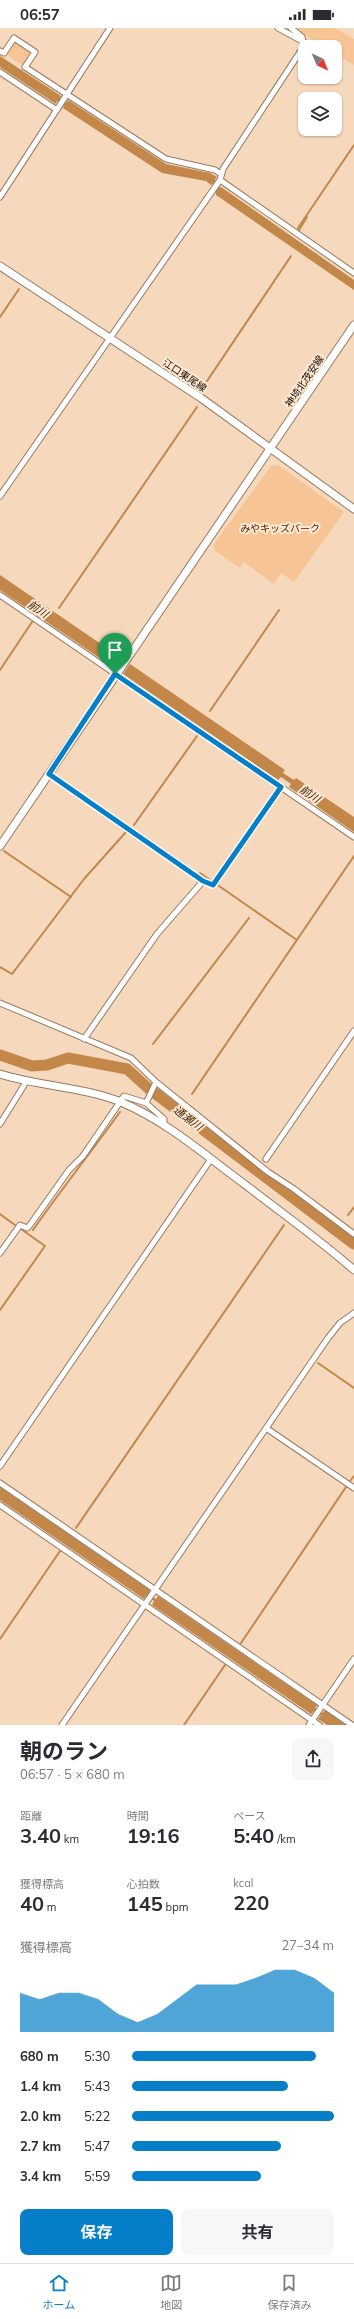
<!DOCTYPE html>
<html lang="ja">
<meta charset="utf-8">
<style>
body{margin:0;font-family:Mulish,"Noto Sans JP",sans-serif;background:#f7f7f7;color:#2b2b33;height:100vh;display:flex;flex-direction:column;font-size:15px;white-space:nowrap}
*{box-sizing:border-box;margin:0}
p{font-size:13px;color:#7c7c81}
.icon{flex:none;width:22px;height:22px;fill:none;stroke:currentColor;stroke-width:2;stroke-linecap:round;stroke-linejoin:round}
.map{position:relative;height:1697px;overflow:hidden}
.details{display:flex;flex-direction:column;background:#fff;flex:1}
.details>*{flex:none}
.needle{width:26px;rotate:136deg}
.controls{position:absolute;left:298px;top:12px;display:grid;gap:8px}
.controls a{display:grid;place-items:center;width:44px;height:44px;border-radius:8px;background:#fff;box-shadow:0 1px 3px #0004;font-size:20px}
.pin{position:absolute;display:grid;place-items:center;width:34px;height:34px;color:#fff;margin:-41px -17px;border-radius:50% 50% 50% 0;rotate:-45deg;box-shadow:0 0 4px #0007}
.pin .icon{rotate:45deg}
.round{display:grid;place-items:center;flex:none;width:42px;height:42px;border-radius:8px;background:#f7f7f7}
.headline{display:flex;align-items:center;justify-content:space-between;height:68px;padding:0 20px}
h1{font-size:22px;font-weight:700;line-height:30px}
.stats{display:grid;grid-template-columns:repeat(3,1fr);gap:6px;height:68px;padding:4px 20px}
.stats div{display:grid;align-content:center}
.stats b{font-size:20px;font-weight:700}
.stats small{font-size:11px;font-weight:400}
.stats p{font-size:11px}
.chart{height:112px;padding:8px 20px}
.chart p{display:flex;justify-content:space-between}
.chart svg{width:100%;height:72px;margin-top:4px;fill:#067fc8;opacity:.7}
.button{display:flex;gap:8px;margin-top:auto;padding:8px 20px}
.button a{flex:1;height:46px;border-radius:8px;background:#067fc8;color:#fff;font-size:16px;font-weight:700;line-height:46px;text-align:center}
.button a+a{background:#f7f7f7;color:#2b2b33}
ul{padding:0 20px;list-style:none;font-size:13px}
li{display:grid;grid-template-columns:64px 48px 1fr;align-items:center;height:30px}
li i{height:10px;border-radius:5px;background:#067fc8}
.status{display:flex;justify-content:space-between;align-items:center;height:28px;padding:0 20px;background:#fff;direction:ltr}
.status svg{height:11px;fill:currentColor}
.dock{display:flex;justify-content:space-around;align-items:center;height:56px;border-top:1px solid #e1e1e2;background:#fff;font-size:11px;color:#7c7c81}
.dock a{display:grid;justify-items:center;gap:2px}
.dock .active{color:#067fc8}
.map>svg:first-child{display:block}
.green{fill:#f7c595}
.water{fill:#c38749}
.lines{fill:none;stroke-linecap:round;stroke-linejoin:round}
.stream{stroke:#c38749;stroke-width:2}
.river{stroke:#c38749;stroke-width:11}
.street-casing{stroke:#967b62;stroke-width:7}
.secondary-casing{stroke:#967b62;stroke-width:9}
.street{stroke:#fff;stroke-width:5}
.secondary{stroke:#fff;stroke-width:7}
.route-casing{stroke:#fff;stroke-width:8}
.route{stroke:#067fc8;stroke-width:5}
.labels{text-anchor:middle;stroke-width:4;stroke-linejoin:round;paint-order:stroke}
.street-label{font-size:10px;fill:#1a1107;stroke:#fee7d1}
.park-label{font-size:10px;fill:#3e2508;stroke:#fee7d1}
.water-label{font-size:11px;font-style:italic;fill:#3f260a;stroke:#fee7d1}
</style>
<div class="status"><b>06:57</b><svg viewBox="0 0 49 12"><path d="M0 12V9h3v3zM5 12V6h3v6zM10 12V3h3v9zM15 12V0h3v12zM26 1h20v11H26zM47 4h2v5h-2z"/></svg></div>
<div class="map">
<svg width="354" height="1697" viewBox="0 0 354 1697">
<rect width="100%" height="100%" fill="#f6d8bd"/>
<path class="green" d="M294 0H335L354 11V37L335 26V19H324Z
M17 14 30 24V28L24 38 14 32 6 25 13 16Z
M278 437 344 484 294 554 281 545 274 556 244 534 240 540 215 523 214 516 271 438Z"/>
<path class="water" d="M0 28 61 68 60 70 66 75 68 72 166 136 210 145 217 149 215 151 218 160 221 159 354 252V262L216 167 214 155 211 157 206 153 162 145 63 80 64 78 57 73 56 76 0 39Z
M0 547 120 629 113 639 0 562Z
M130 636 285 742 283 745 294 752 296 750 354 789V804L289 759 291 756 281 749 278 752 123 646Z
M0 1459 150 1562 148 1566 156 1571 158 1568 317 1677 315 1680 322 1685 325 1682 347 1697H327L318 1691 321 1687 314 1683 311 1686 152 1577 154 1573 146 1568 144 1571 0 1472Z"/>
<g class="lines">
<path class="stream" d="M298 200 354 117
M299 202 307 189
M0 289 19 261
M201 362 291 228
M59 580 197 379
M0 642 32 594
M210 683 279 582
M134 797 197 708
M4 823 71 869
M200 845 210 852
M219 858 297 912
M0 939 12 946 84 851 126 804
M153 1016 249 890
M192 1066 354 828
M0 1186 15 1197
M348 1187 354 1179
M33 1202C61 1162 91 1124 120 1084
M0 1282 45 1218 21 1201
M318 1335 354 1360
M350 1453 354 1448
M76 1500 284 1197
M0 1611 60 1523
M241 1615 346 1459
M184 1697 225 1637"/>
<path class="river" d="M0 1027 32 1038 47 1037 68 1030 127 1041 148 1060 354 1216"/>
<g class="street-casing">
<path id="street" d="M278 0 304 14
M0 23 4 25 14 10 35 24 25 39 166 131 215 142 221 146
M0 44 57 82
M220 152 354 245
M0 169 110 0
M0 468 220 152 223 141 304 18 302 9 291 0
M0 567 354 809
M49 746 203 853 213 857 281 759
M0 975 131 1030 156 1054 268 1144 294 1161 354 1206
M84 1011 157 906 203 853
M146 1075 164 1091V1096
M0 1096 26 1054
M266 1131 354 1003
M0 1225 20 1197 27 1200 30 1197 69 1142 83 1128 124 1068 146 1075 156 1054
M266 1400 354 1460
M0 1438 211 1131
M0 1455 352 1697
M0 1477 319 1697
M62 1697 328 1310 340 1295 354 1285
M309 1697 354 1631"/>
</g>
<g class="secondary-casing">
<path id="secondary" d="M0 238 201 370 354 481
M0 818 354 297
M0 1046C39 1058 83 1059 121 1074 168 1094 206 1128 247 1158 283 1186 320 1212 354 1242"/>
</g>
<use href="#street" class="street"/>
<use href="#secondary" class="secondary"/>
</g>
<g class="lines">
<g class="route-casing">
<path id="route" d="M115 646 281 759 213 857 203 853 49 746Z"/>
</g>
<use href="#route" class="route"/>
</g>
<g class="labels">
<g class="street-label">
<text transform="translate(185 347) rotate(34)" y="4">江口東尾線</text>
<text transform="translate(304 353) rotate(-56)" y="4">神埼北茂安線</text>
</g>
<g class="park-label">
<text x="280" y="504">みやキッズパーク</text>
</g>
<g class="water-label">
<text transform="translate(38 581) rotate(34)" y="4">前川</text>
<text transform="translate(310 766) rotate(34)" y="4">前川</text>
<text transform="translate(188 1090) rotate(37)" y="4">通瀬川</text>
</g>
</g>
</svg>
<div class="controls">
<a><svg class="needle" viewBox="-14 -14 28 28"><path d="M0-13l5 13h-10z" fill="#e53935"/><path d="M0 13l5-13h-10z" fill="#7c7c81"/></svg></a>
<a><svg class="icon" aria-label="layers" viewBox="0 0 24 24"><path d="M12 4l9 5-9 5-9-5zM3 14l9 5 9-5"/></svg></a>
</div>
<div class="pin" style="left:115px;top:646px;background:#1e9e55"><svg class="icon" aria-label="arrive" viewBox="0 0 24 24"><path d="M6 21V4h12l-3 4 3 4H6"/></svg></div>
</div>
<section class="details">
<div class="headline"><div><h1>朝のラン</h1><p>06:57 · 5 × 680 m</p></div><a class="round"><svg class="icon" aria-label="share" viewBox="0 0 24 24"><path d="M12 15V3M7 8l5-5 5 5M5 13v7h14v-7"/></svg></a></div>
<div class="stats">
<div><p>距離</p><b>3.40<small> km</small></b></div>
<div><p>時間</p><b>19:16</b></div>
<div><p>ペース</p><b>5:40<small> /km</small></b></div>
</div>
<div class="stats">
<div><p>獲得標高</p><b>40<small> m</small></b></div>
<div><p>心拍数</p><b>145<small> bpm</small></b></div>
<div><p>kcal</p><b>220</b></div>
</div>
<div class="chart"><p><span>獲得標高</span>27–34 m</p>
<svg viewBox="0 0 160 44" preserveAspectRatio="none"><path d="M0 44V20L10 24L20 20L30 20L40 24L50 33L60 38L70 33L80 24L90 15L100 15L110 15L120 11L130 6L140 6L150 11L160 20V44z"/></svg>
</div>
<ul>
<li><b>680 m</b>5:30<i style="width:91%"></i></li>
<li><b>1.4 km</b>5:43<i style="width:77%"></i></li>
<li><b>2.0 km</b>5:22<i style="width:100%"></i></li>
<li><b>2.7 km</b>5:47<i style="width:74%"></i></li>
<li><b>3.4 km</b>5:59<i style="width:64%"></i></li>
</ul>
<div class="button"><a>保存</a><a>共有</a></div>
</section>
<nav class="dock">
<a class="active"><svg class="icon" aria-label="home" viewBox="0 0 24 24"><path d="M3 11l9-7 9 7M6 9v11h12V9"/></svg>ホーム</a>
<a><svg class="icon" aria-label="map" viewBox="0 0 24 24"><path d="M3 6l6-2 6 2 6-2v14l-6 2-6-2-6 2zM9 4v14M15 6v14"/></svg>地図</a>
<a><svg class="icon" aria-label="saved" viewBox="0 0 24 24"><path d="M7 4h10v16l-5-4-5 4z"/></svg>保存済み</a>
</nav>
